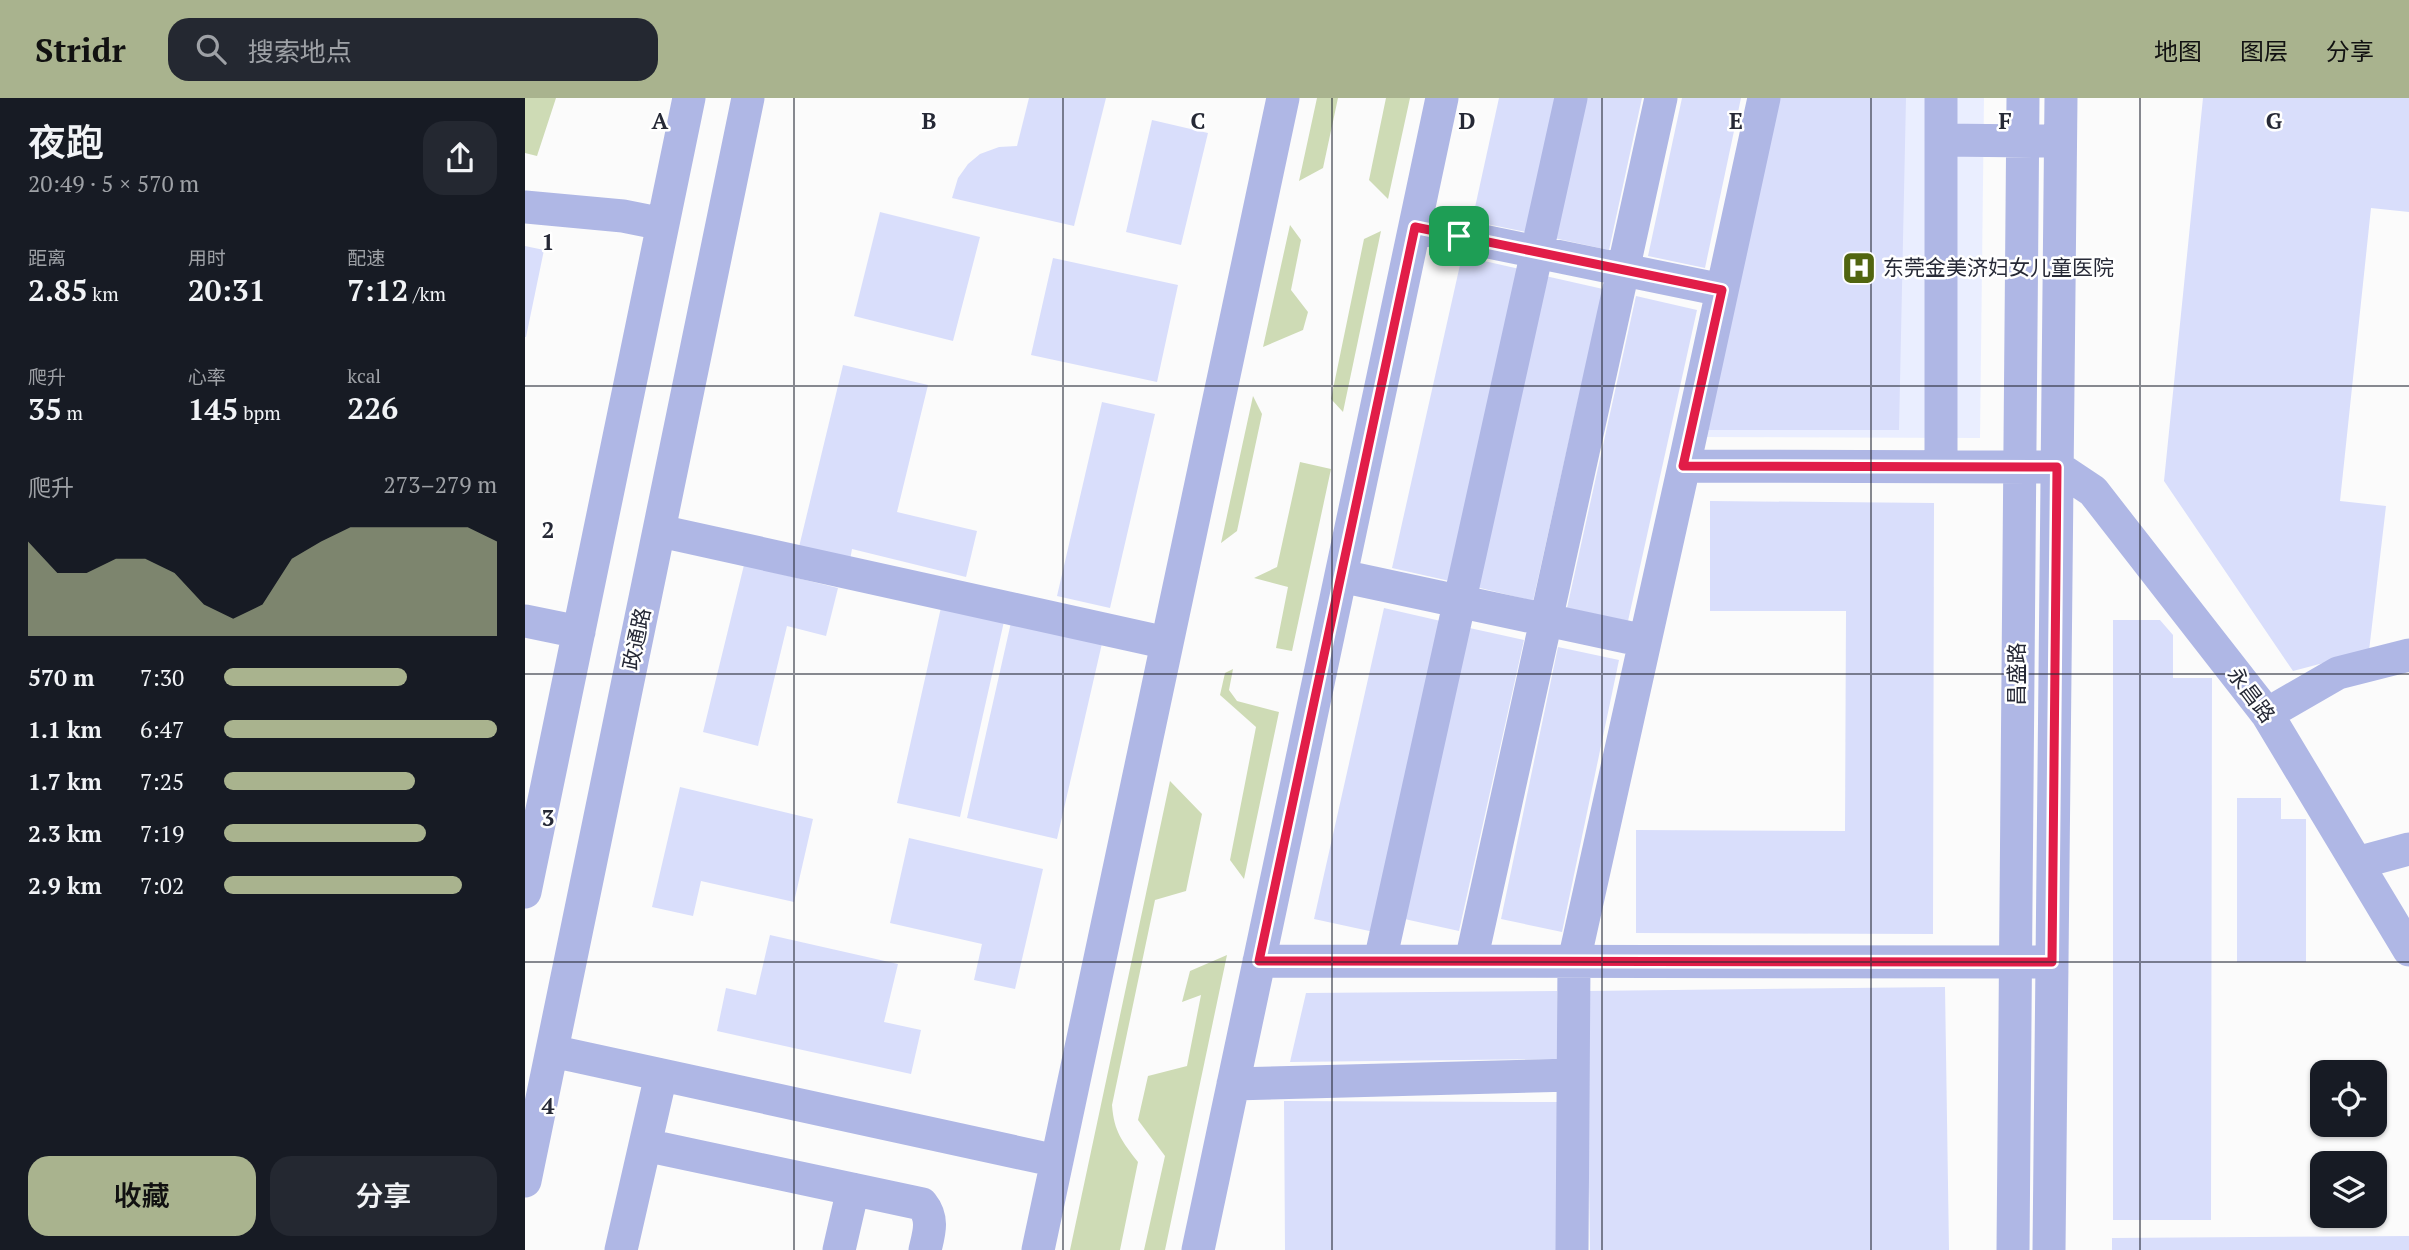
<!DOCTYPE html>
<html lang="zh">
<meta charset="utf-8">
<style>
body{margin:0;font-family:"PT Serif","Noto Sans SC",serif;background:#242831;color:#f1f3f6;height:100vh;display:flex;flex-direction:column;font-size:26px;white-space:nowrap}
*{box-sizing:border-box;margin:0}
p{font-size:23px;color:#9ea1a6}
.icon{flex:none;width:38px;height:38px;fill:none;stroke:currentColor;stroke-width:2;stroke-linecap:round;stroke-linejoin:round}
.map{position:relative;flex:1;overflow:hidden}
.panel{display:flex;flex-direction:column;background:#171b24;width:525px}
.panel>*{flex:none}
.tools{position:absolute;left:1785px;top:962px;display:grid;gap:14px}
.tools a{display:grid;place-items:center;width:77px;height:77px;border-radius:14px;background:#171b24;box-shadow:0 2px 5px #0004;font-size:35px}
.pin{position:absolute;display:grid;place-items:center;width:60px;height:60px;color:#fff;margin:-30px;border-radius:14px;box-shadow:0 4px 10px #0006}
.round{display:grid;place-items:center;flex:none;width:74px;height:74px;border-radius:21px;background:#242831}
.overview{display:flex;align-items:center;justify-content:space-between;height:119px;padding:0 28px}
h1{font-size:38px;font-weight:600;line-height:52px}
.stats{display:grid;grid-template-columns:repeat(3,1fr);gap:10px;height:119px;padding:7px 28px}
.stats div{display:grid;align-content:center}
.stats b{font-size:30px;font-weight:600}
.stats small{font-size:19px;font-weight:400}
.stats p{font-size:19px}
.chart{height:196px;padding:14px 28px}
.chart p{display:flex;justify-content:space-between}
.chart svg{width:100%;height:126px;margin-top:7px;fill:#a9b38e;opacity:.7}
.primary-button{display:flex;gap:14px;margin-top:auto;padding:14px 28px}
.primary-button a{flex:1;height:80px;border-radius:21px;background:#a9b38e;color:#111;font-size:28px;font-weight:600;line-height:80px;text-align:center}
.primary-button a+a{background:#242831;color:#f1f3f6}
ul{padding:0 28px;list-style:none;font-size:23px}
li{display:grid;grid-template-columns:112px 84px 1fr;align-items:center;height:52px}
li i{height:18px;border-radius:9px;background:#a9b38e}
header{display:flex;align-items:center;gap:42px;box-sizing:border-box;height:98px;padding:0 35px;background:#a9b38e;color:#111}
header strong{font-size:33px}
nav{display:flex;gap:38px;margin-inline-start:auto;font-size:24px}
.search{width:490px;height:63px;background:#242831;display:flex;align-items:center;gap:18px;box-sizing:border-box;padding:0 24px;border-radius:21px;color:#9ea1a6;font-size:26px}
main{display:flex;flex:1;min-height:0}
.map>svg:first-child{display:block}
.built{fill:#eaeeff}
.green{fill:#cedbb5}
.building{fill:#d9defb}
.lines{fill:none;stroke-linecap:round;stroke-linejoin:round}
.minor{stroke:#afb7e5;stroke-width:33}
.route-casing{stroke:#fff;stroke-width:14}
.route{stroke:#e11d48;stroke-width:9}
.grid{fill:none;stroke:#262936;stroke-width:2;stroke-opacity:0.55}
.labels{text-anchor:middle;stroke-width:5;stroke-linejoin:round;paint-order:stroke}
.poi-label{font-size:21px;fill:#262936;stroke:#fff;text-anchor:start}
.street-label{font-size:21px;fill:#262936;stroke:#fff}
.grid-label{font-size:23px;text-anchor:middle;font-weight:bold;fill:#262936;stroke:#fff;stroke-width:5;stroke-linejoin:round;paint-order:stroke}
</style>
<header>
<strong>Stridr</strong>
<div class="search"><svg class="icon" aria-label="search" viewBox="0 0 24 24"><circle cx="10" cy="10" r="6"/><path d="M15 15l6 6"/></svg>搜索地点</div>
<nav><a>地图</a><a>图层</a><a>分享</a></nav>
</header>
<main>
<section class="panel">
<div class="overview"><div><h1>夜跑</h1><p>20:49 · 5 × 570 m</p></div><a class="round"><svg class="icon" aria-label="share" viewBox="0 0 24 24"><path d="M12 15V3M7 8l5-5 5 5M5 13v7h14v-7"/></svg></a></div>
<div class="stats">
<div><p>距离</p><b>2.85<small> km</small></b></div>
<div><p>用时</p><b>20:31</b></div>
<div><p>配速</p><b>7:12<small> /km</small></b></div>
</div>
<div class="stats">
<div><p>爬升</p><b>35<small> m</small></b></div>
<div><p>心率</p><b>145<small> bpm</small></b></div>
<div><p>kcal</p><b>226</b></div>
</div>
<div class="chart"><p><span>爬升</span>273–279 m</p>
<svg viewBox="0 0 160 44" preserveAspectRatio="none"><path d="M0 44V11L10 22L20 22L30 17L40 17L50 22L60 33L70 38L80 33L90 17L100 11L110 6L120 6L130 6L140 6L150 6L160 11V44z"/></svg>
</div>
<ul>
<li><b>570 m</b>7:30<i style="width:67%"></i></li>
<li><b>1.1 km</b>6:47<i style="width:100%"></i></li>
<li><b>1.7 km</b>7:25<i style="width:70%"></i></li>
<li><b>2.3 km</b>7:19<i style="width:74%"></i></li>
<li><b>2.9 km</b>7:02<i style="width:87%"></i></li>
</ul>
<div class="primary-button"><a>收藏</a><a>分享</a></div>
</section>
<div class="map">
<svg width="1884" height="1152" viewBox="0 0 1884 1152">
<rect width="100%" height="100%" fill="#fbfbfb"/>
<path class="built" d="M1248 0H1459L1455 340 1174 339Z"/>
<path class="green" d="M0 0H31L12 58 0 55Z
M792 0H813L798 70 774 83Z
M861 0H885L863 101 844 82Z
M765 127 776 142 766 192 783 214 778 232 738 249Z
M856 133 818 314 806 301 839 141Z
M728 298 737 316 712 433 696 445Z
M775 364 806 371 767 553 751 550 763 489 729 480 752 469Z
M708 571 704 592 712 603 754 614 719 781 705 762 731 629 695 597 700 575Z
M645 683 677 716 661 793 630 802 587 1007C589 1034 597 1043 613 1064L595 1152H545Z
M702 857 640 1152H619L640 1058 613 1022 623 978 662 968 676 897 657 904 665 873Z"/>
<path class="building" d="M504 0H581L549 128 427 100 433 80 443 66 455 56 474 49 492 48Z
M974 0H1036L1006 135 947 123Z
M1054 0H1117L1084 152 1024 139Z
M1157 0H1216L1180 170 1123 158Z
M1251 0H1381L1374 332H1179Z
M1678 0H1884V114L1846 110 1815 403 1861 408 1844 553 1768 573 1639 383Z
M627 22 683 35 656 147 601 134Z
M355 114 455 139 428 243 329 218Z
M0 148 19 152 1 239H0Z
M937 158 999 172 929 484 867 470Z
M528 160 653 187 632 284 506 257Z
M1016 177 1078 191 1008 503 947 488Z
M1111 198 1172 212 1103 523 1042 510Z
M318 267 403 287 372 414 452 433 441 479 327 451 325 462 274 449Z
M577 304 630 316 585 510 532 498Z
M1185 403 1409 405 1408 836 1111 835V732L1320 733 1321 513H1185Z
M219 467 313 490 301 538 262 528 233 648 178 634Z
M417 505 480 519 435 719 372 705Z
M859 510 920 524 849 834 789 821Z
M487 520 578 541 532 741 442 720Z
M1588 522H1635L1648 537V580H1687L1686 1122H1588Z
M940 529 999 542 934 833 875 820Z
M1033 549 1094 562 1037 834 976 821Z
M155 689 288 721 269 804 176 783 168 818 127 809Z
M1712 700H1756V721H1781V864H1712Z
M384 740 518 771 490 891 449 882 457 846 365 825Z
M245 837 373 866 359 924 396 932 386 976 192 933 201 890 231 897Z
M1420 889 1424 1152H1065L1061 893Z
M1032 893 1033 961 765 964 781 895Z
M759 1003 1033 1004 1034 1152H760Z
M1884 1138V1152H1587V1140Z"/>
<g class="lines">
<path class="minor" d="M1416 0V368
M1416 42 1519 43
M0 109 98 118 138 126
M890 129 1197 192
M1159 368 1239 0
M135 433 642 545
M816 478 1120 543
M0 523 54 534
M1742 616 1813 575 1884 557
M1832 765 1884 751
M0 794 164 0
M734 863 1510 864
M855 863 1046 0
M946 863 1136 0
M27 953 532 1063
M708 986 1048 977
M120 1047 397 1106C409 1121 404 1135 400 1152
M0 1083 223 0
M96 1152 136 977
M314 1152 328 1091
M513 1152 758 0
M673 1152 917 0
M1047 1152 1049 863 1159 368 1532 369 1568 393 1742 616 1884 852
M1488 1152 1498 0
M1524 1152 1536 0"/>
</g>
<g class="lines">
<g class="route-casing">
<path id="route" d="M890 129 1197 192 1158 368 1532 369 1527 864 734 863Z"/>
</g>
<use href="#route" class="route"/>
</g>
<path class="grid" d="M269 0V1152M538 0V1152M807 0V1152M1077 0V1152M1346 0V1152M1615 0V1152M0 288H1884M0 576H1884M0 864H1884"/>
<defs>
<g id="hospital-square" transform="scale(1.75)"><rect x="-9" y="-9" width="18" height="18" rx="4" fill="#516510" stroke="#fff"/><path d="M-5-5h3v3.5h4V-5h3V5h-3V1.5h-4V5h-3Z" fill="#fff"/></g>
</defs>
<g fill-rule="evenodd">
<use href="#hospital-square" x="1334" y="170"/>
</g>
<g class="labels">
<g class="poi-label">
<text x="1358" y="177">东莞金美济妇女儿童医院</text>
</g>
<g class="street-label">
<text transform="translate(112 541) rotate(-78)" y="7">政通路</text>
<text transform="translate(1492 576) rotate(-90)" y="7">昌盛路</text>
<text transform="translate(1726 597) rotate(53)" y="7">永昌路</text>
</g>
</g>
<g class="grid-label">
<text x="135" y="31">A</text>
<text x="404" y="31">B</text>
<text x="673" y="31">C</text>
<text x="942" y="31">D</text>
<text x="1211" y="31">E</text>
<text x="1480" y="31">F</text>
<text x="1749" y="31">G</text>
<text x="23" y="152">1</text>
<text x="23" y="440">2</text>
<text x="23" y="728">3</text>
<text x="23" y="1016">4</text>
</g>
</svg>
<div class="tools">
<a><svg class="icon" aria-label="locate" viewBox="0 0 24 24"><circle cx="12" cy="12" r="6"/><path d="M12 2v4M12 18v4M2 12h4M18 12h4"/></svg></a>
<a><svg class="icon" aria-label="layers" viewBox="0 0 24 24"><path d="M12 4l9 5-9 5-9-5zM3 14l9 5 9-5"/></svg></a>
</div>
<div class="pin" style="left:934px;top:138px;background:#1e9e55"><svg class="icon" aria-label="arrive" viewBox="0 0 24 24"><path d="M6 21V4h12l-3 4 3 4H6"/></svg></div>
</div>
</main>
